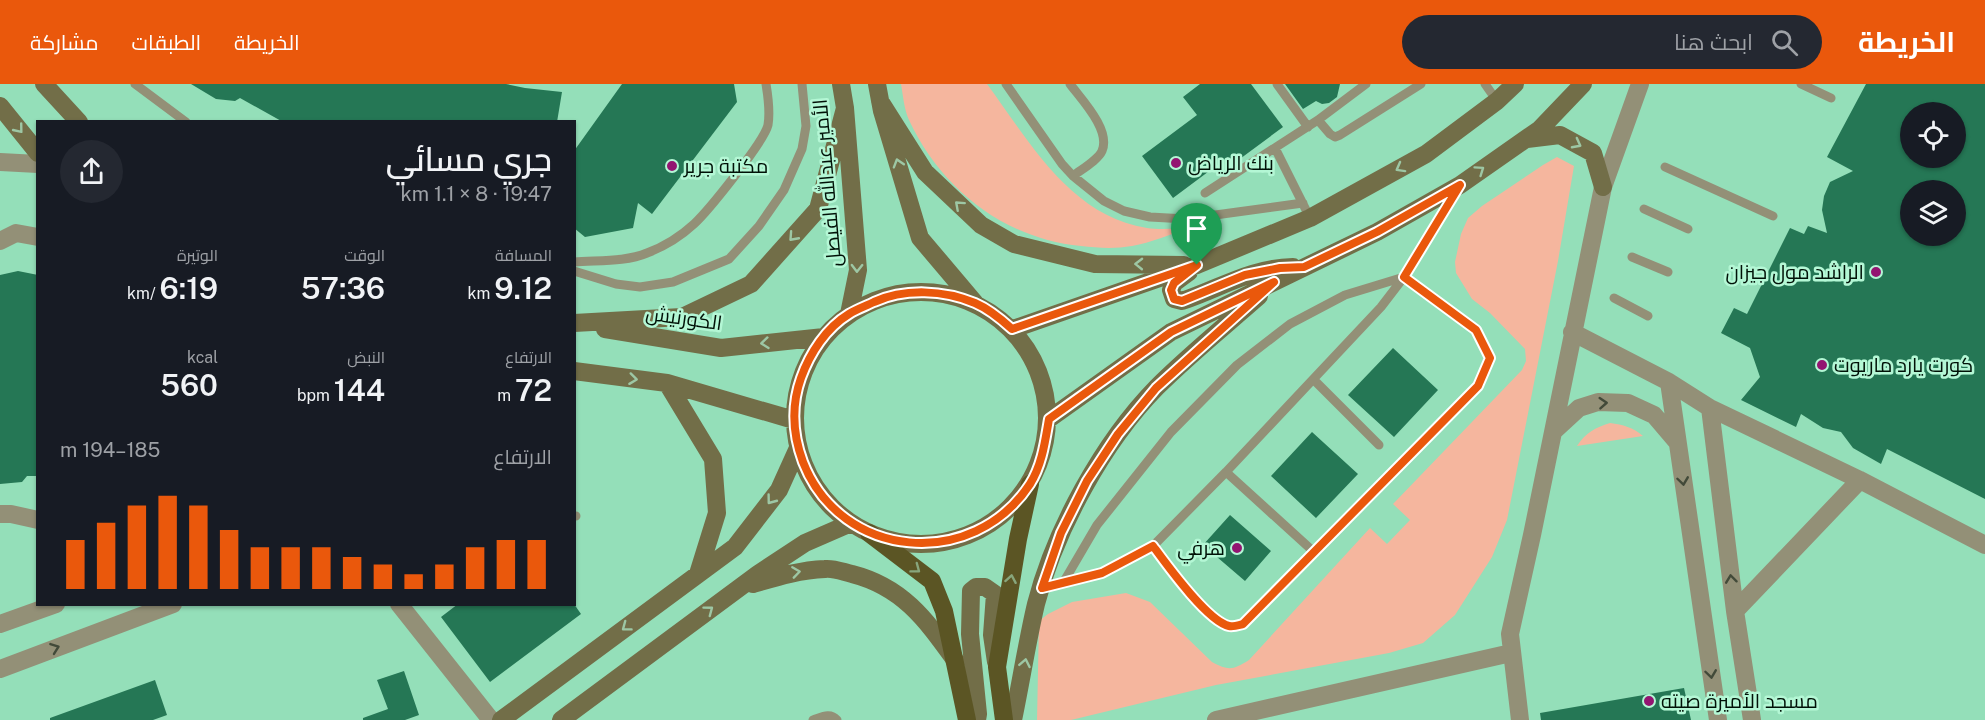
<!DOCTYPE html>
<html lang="ar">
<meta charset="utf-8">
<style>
body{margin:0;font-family:"Public Sans",Cairo,sans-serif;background:#242831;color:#f1f3f6;direction:rtl;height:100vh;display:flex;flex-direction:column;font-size:22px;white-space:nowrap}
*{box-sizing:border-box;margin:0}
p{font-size:20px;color:#9ea1a6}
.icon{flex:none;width:33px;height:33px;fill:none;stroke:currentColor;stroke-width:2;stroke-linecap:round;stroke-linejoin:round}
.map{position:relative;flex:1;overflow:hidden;direction:ltr}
.drawer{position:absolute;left:36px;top:36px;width:540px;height:486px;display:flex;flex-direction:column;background:#171b24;border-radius:0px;box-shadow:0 2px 4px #0004;direction:rtl}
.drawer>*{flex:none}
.fabs{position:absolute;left:1900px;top:18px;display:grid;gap:12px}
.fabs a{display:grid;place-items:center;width:66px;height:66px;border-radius:50%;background:#171b24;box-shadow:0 2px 4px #0004;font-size:30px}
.pin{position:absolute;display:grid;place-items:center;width:51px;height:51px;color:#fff;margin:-62px -26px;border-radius:50% 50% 50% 0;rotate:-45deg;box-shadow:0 0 6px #0007}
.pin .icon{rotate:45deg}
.round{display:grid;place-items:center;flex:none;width:63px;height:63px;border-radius:32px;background:#242831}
.head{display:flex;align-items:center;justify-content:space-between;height:102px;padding:0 24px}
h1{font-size:33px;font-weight:600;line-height:45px}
.figures{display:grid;grid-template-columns:repeat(3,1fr);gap:9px;height:102px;padding:6px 24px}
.figures div{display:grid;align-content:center}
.figures b{font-size:30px;font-weight:600}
.figures small{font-size:16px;font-weight:400}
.figures p{font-size:16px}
.chart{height:168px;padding:12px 24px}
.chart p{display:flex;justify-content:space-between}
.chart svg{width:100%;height:108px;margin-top:6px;stroke:#ea580c;stroke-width:6}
header{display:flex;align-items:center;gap:36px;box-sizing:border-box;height:84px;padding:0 30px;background:#ea580c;color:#fff}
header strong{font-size:28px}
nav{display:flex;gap:33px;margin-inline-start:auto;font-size:21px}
.search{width:420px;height:54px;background:#242831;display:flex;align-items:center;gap:15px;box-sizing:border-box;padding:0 21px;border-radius:33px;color:#9ea1a6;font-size:22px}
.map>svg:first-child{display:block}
.built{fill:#94dfb9;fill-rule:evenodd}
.green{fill:#f5b69e}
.building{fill:#257755;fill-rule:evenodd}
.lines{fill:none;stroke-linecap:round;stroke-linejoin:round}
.lane{stroke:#939077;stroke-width:9}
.street{stroke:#939077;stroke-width:18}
.secondary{stroke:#726e48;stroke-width:18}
.primary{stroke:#5b5524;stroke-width:18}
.oneway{stroke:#9dc7a4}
.oneway2{stroke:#424a39}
.oneway3{stroke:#88a67c}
.route-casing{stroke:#fff;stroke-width:12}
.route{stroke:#ea580c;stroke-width:8}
.poi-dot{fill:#931571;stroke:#b4f7d5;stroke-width:2}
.labels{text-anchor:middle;stroke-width:5;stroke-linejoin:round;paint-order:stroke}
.poi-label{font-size:20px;fill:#001107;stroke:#b4f7d5;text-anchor:start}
.street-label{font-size:20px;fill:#001107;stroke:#b4f7d5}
</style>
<header>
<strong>الخريطة</strong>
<div class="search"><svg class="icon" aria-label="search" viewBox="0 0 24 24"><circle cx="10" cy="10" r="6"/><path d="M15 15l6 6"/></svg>ابحث هنا</div>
<nav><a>الخريطة</a><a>الطبقات</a><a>مشاركة</a></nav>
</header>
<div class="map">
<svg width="1985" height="636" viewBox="0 0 1985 636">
<rect width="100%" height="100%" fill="#a7eac8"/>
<path class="built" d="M0 0H1985V636H0ZM1911 28H1956V74H1911ZM38 38H574V520H38ZM1911 106H1956V152H1911Z"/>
<path class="green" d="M901 0H987C1029 57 1070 132 1147 144 1160 146 1175 144 1188 145 1170 150 1151 159 1132 162 1115 165 1098 164 1081 162 1005 155 941 105 909 36 904 25 903 11 901 0Z
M1557 73 1574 82 1558 177 1507 436 1492 473 1455 531 1423 559 1389 569 1216 601 1071 636H1037L1039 537 1048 530 1072 518 1126 509 1150 518 1212 578C1229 587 1233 586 1249 576L1370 444 1387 460 1410 436 1393 420 1522 286 1526 277 1525 265 1490 229 1472 215 1456 189 1455 178 1461 150 1468 134 1482 122 1543 81Z
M1610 339C1623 341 1633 343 1643 352L1577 362C1586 348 1595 344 1610 339Z"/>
<path class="building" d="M191 0H506L525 4 562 8 557 38H283L240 14 235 17 216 15Z
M622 0H734L737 18 652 130 638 119 633 144 585 153 574 144V67Z
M1200 0H1251L1283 43 1233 80 1228 73 1173 114 1142 72 1197 31 1183 13Z
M1285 0H1340L1337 13 1329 19 1322 20 1316 17 1303 25Z
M1866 0H1985V415L1887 365 1881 380 1853 364 1841 348 1823 344 1801 330 1796 343 1741 316 1760 293 1750 264 1721 249 1734 224 1747 230 1790 144 1804 150 1808 142 1827 149 1822 126 1824 112 1830 98 1853 87 1827 73ZM1911 28H1956V74H1911ZM1911 106H1956V152H1911Z
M18 187 38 191V392H27L22 398 0 400V191Z
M1393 264 1438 306 1394 353 1348 311Z
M1312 348 1358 390 1316 434 1271 392Z
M1230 431 1271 467 1245 497 1203 461Z
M458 520H574L581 530 490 598 441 533Z
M404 587 419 631 405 636H363V634L388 625 377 596Z
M155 596 167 631 153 636H50V634Z
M1684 604 1691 636H1541L1540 629Z"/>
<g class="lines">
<path class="lane" d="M135 0 186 38
M1006 0 1062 80 1073 92 1104 117 1124 127 1150 133 1186 135 1303 119
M1070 0C1082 16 1111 46 1102 67 1098 76 1082 85 1073 92
M1277 0 1308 43
M1485 0 1497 17
M1801 0 1831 14
M1318 36 1330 50 1335 53 1340 51 1421 0
M1275 64 1310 134
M1665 83 1773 132
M1205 109 1318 36 1366 0
M1644 125 1688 145
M1632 173 1668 188
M574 178C597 176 626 178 647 169 663 163 681 152 694 140 708 127 764 58 768 41 770 29 768 12 766 0
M574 187 616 200 640 203 673 198 729 175 759 142 784 106 802 65 806 42 802 0
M1614 214 1648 232
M1314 296 1379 361
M1226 388 1314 468
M574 432H576
M1063 499 1097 441 1171 348 1237 281 1290 240 1345 211 1404 193 1476 246 1490 274 1478 302 1243 540C1239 541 1233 543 1229 542 1207 537 1167 481 1153 462
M1042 504 1102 489 1153 462 1226 388 1381 223 1404 193 1456 107
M813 636C822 633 830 628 837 636"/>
<path class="street" d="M0 78 38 80
M0 157 16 149 38 153
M1572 248 1669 298 1710 324 1860 396 1985 461
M1669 298 1718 636
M1710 324 1735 527 1752 636
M1554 347 1579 324 1598 318 1628 319 1654 331 1677 358
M0 430H11L38 436
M399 520 491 636
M1735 527 1860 396
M0 540 56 520
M0 585 173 520
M1216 636 1511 569
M1520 636 1510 550 1532 451 1603 103 1640 0"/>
<path class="secondary" d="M44 0 79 38
M841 0 845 24 858 186 849 230
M877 0 882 27 920 154 975 219
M880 17 925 88 981 141 1014 160 1095 180 1184 181
M0 22 38 69
M1527 55 1560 51 1593 69 1603 103
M1189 188 1174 199 1171 206 1174 215 1182 217C1221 204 1250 184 1293 183
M795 334a126 126 0 1 1 252 0a126 126 0 1 1-252 0Z
M574 239 682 233 751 200 818 125 845 24
M605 245 721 264 824 253
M1013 245 1197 181 1310 134 1426 70 1497 17 1515 0
M574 287 667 299 794 336
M667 299 713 375 717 429 698 490
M1049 335 1171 248 1377 148 1460 101 1540 45 1583 0
M753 500C777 493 800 486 825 485 834 484 843 488 852 490 903 503 926 536 955 576
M501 636 735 463 779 406 798 364
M561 636 758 490 805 459 851 439
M977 636 978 630 970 550 971 507 976 503H985L995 510 992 551 996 578
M1013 636C1021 598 1027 558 1036 520 1055 446 1103 358 1157 303 1189 271 1225 242 1259 212"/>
<path class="primary" d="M869 449 932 497 944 527 967 636
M1004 636 997 583 1018 455 1030 400"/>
</g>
<defs><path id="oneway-chevron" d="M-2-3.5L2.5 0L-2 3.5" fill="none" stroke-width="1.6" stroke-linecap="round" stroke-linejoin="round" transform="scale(1.5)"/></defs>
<g class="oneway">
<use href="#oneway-chevron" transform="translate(19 45) rotate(51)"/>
<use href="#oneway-chevron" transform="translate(1577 60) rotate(28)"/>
<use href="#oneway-chevron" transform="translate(898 79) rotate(-107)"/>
<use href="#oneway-chevron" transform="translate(1400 84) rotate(151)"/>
<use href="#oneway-chevron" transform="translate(1480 86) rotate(-35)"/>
<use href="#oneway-chevron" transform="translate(959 121) rotate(-138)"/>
<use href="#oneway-chevron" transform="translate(793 153) rotate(132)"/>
<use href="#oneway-chevron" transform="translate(1139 180) rotate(-179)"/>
<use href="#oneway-chevron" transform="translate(857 184) rotate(91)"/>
<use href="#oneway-chevron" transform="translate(765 259) rotate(174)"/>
<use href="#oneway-chevron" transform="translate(633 295) rotate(7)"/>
<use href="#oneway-chevron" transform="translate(771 416) rotate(127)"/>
<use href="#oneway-chevron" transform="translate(796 488) rotate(-8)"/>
<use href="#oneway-chevron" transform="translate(709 526) rotate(-37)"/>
<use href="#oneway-chevron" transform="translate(626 543) rotate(143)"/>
<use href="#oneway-chevron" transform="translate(1025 579) rotate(-79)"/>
</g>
<g class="oneway2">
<use href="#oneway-chevron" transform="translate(1603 319) rotate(-4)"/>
<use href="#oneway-chevron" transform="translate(1683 397) rotate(82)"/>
<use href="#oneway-chevron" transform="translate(1731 495) rotate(-97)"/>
<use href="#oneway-chevron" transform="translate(55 564) rotate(-20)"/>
<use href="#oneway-chevron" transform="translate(1711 590) rotate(82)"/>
</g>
<g class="oneway3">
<use href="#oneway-chevron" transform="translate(916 485) rotate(37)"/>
<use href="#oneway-chevron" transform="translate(1011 495) rotate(-80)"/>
</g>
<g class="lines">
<g class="route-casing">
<path id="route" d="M1460 101 1404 193 1476 246 1490 274 1478 302 1243 540C1239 541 1233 543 1229 542 1207 537 1167 481 1153 462L1102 489 1042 504 1061 449 1087 397 1118 350 1156 304 1274 198 1171 248 1049 335C1045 358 1042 381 1030 400 973 487 841 476 803 378 793 351 791 322 801 294 810 269 826 244 849 230 857 225 866 222 874 218 905 204 944 206 975 219 989 225 1001 235 1012 245L1197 181 1174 199 1171 206 1174 215 1182 217 1245 191 1280 184 1304 183 1377 148Z"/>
</g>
<use href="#route" class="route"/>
</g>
<g class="poi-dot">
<circle cx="1176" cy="79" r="6"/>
<circle cx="672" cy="82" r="6"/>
<circle cx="1876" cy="188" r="6"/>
<circle cx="1822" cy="281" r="6"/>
<circle cx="1237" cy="464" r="6"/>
<circle cx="1649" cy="617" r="6"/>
</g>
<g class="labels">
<g class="poi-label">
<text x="1188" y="86">بنك الرياض</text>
<text x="684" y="89">مكتبة جرير</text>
<text x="1864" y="195" text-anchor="end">الراشد مول جيزان</text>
<text x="1834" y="288">كورت يارد ماريوت</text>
<text x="1225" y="471" text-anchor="end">هرفي</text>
<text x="1661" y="624">مسجد الأميرة صيته</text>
</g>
<g class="street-label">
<text transform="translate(827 99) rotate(-95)" y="7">الأمير عبدالله الفيصل</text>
<text transform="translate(684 234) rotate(8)" y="7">الكورنيش</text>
</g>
</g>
</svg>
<div class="fabs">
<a><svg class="icon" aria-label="locate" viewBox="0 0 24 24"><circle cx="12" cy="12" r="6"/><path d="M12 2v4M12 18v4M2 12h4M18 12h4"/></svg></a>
<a><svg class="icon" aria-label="layers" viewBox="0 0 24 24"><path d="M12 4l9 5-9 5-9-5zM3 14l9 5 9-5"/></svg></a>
</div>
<div class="pin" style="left:1197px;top:181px;background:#1e9e55"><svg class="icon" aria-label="arrive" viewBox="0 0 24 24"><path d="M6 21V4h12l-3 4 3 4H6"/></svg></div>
<section class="drawer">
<div class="head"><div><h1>جري مسائي</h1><p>19:47 · 8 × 1.1 km</p></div><a class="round"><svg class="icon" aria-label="share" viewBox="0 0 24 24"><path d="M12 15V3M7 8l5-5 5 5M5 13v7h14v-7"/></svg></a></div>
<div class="figures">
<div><p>المسافة</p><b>9.12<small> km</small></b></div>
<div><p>الوقت</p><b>57:36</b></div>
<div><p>الوتيرة</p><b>6:19<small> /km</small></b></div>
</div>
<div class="figures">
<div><p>الارتفاع</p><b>72<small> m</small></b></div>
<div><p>النبض</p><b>144<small> bpm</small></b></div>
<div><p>kcal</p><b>560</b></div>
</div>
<div class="chart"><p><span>الارتفاع</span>185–194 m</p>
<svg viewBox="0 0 160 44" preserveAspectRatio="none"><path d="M5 44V24M15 44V17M25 44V10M35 44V6M45 44V10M55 44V20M65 44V27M75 44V27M85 44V27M95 44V31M105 44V34M115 44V38M125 44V34M135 44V27M145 44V24M155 44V24"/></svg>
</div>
</section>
</div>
